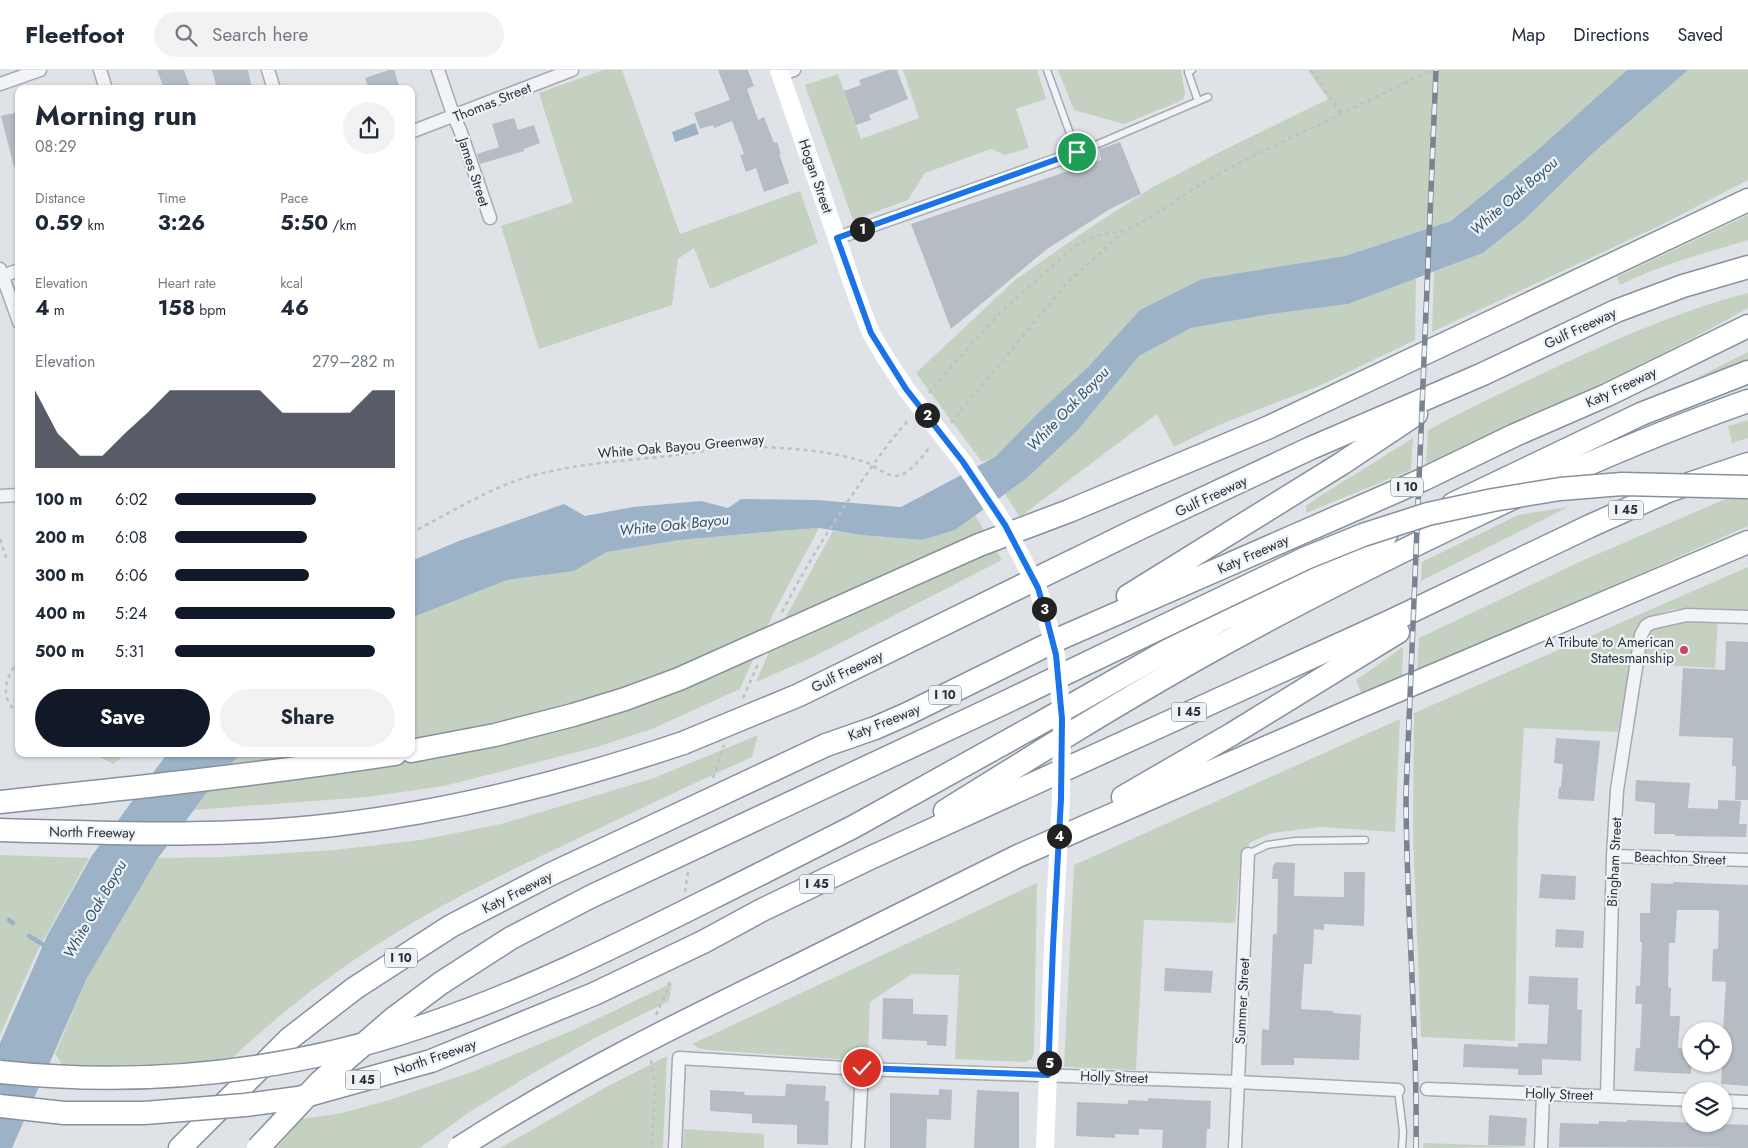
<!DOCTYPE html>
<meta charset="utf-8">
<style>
body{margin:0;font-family:Jost,sans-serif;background:#f2f2f3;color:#1f2937;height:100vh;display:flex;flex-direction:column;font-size:19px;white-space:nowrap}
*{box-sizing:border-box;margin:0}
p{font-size:16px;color:#747a83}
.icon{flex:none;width:28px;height:28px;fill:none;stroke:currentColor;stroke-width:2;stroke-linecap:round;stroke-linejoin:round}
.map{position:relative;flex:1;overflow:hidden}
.sheet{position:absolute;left:15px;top:15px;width:400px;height:672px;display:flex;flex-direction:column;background:#fff;border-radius:10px;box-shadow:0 1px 4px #0004}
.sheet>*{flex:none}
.controls{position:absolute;left:1682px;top:952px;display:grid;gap:10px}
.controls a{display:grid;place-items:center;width:50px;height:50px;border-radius:50%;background:#fff;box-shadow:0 1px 4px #0004;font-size:25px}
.pin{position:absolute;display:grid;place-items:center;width:42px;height:42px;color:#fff;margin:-21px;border:2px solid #fff;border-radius:50%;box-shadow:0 1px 5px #0007}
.km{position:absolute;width:25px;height:25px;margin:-12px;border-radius:50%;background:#222;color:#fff;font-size:14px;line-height:25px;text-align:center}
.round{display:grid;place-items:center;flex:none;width:52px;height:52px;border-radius:26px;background:#f2f2f3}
.headline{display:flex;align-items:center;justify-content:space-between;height:85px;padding:0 20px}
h1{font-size:28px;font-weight:700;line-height:38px}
.figures{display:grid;grid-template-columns:repeat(3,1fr);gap:8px;height:85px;padding:5px 20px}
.figures div{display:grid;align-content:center}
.figures b{font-size:21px;font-weight:700}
.figures small{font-size:14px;font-weight:400}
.figures p{font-size:14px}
.chart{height:140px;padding:10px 20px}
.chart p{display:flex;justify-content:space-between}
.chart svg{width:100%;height:90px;margin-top:5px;fill:#111827;opacity:.7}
.button{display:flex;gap:10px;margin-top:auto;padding:10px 20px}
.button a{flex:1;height:58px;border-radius:30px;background:#111827;color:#fff;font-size:20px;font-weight:700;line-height:58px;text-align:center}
.button a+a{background:#f2f2f3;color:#1f2937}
ul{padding:0 20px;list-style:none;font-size:16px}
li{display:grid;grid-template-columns:80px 60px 1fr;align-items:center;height:38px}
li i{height:12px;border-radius:6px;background:#111827}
header{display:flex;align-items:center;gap:30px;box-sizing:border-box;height:70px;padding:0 25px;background:#fff;border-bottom:1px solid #e0e1e3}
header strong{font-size:24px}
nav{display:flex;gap:28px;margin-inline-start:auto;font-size:18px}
.search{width:350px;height:45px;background:#f2f2f3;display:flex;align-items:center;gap:12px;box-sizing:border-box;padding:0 18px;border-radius:28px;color:#747a83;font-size:19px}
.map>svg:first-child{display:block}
.green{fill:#c5d1c0}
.water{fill:#9bb2c7}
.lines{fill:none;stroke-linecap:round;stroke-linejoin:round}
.stream{stroke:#9bb2c7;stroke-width:4.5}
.building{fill:#b6bcc4}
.lane-casing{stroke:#a4aab2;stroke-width:9}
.street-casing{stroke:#a4aab2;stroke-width:15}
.highway-casing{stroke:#87919e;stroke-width:25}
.path{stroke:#bdc1c6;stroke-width:2.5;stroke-dasharray:4 4;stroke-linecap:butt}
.lane{stroke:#f1f3f6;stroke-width:6}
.street{stroke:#f1f3f6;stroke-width:12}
.secondary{stroke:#fff;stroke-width:18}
.highway{stroke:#fff;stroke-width:22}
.rail-casing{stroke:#798391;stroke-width:5.5}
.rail{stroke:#eef2f5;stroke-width:4;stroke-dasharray:11;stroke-linecap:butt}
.highway-bridge-casing{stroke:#87919e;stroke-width:25;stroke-linecap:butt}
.path-bridge{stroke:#bdc1c6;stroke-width:2.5;stroke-dasharray:4 4;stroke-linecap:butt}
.secondary-bridge{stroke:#fff;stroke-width:18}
.highway-bridge{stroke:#fff;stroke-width:22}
.route-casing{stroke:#fff;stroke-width:10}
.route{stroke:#1a73e8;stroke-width:6}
.poi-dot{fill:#c94762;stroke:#eef2f5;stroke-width:2}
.labels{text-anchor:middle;stroke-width:4.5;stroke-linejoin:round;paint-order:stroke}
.shield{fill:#eef2f5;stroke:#636b75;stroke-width:1}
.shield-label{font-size:12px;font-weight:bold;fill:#28313e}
.street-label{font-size:14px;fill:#28313e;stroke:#eef2f5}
.poi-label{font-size:14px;fill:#28313e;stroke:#eef2f5;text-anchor:end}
.water-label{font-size:15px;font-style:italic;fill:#345271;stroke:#eef2f5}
</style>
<header>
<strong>Fleetfoot</strong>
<div class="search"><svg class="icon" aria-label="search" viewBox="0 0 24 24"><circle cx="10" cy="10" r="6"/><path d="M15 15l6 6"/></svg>Search here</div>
<nav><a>Map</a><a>Directions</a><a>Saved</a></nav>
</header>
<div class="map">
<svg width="1748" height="1078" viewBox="0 0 1748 1078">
<rect width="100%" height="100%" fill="#dfe3e8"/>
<path class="green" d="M603 0H622L680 164 800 121 818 173 710 219 694 178 678 189 672 235 539 279 501 156 573 132 539 23Z
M903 0H1037L1046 29 1016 39 1029 78 1005 85 991 79 925 103 908 130 853 150 805 15 838 4 861 69 919 48Z
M1058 0H1181L1185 24 1183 29 1178 32 1124 54 1074 40Z
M1308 0H1627L1534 83 1451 151 1345 186 1202 209 1089 296 1038 343 995 387 982 392 916 303 1015 210 1091 157 1153 117 1222 81 1328 29Z
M1688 0H1748V110L1659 156 1432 262 1434 202 1483 183 1524 150 1594 82Z
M1748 145V170C1705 183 1660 195 1620 215L1617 207Z
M1416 208 1415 270 1319 316 1219 355 1174 377 1157 344 1020 447 1005 424 1027 408 1077 361 1139 286 1191 258 1271 244 1348 234Z
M1748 223V238C1644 297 1534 344 1426 394L1428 360C1474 336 1520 314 1567 292 1626 265 1685 239 1748 223Z
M1748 282V291L1696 308Z
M1748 350V368L1732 373 1728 356Z
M1413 368 1411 400 1306 443V436L1317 428Z
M1730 427 1748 428V456L1417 603 1419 568 1577 493Z
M1568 437 1421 511 1422 492 1518 445Z
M975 445 1002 490 811 588 756 612 778 561 833 461 861 465 922 470 955 460Z
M819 458 773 544 740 619 652 659 597 677 444 716 367 727 194 740 211 717 240 684H411V548L507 510 574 501 607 482 680 470 778 461Z
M1748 497V541C1713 539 1664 529 1637 558L1618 662 1524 658 1518 759 1515 971 1421 967 1413 764 1414 643Z
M1718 549 1715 598 1643 594C1644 585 1643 574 1646 566 1653 548 1701 550 1718 549Z
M1403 577 1402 610 1363 627 1356 610Z
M1400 649 1395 762 1321 757 1272 763 1251 772 1241 783 1235 853 1144 850 1136 1000 1064 997 1074 795Z
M758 665 752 687C696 712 640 739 585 765 531 791 477 816 426 845 357 884 282 939 226 994L66 1000 55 984 87 908 158 788 223 787 334 780 420 770 501 754 654 708Z
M94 684H126L113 694Z
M0 785 89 788 37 882 0 965Z
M1037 813 1034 983 1032 989 1025 992 955 989 959 905 912 904 870 932 868 983 850 984 849 990 708 980 698 978 692 974Z
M672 913 669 931 593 969 530 1005 468 1043 420 1078H276L302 1049 342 1043 386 1031 472 1002 578 958Z
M667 986 663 1078H500L608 1016Z
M684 1059 764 1064V1078H683Z
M1424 1073 1536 1077 1423 1078Z"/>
<path class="water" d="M1627 0H1688L1594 82 1524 150 1483 183 1348 234 1271 244 1191 258 1139 286 1077 361 1027 408 955 460 922 470 861 465 819 458 778 461 680 470 607 482 574 501 507 510 411 548V491L459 471 564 434 585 446 633 437 701 431 728 438 741 429 817 430 901 437 995 387 1038 343 1089 296 1140 240 1202 209 1345 186 1451 151 1534 83Z
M695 53 699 64 675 72 672 62Z
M167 684H240L211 717 158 788 87 908 12 1078H0V973L47 866 91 787Z"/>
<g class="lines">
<path class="stream" d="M9 850 13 853
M29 866 47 877"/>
</g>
<path class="building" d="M157 0H184L191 19H169L168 15 163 16Z
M212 0H248L252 19H217Z
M389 0H394L400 19H369L365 8Z
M718 0H748L754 16 747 19 758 50 764 47 774 73 777 72 781 84H779L789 113 764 122 756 98 746 102 740 85 744 84 732 51 714 58 713 55 700 59 694 43 730 30Z
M888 0H897L908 29 869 45 871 50 856 55 844 21 861 15 859 10Z
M19 42V97H14L1 46Z
M514 48 518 60 534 55 540 73 524 79V81L480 94 477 84 499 77 492 54Z
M1120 72 1141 124 1110 139 1047 179 951 259 911 154 1101 90 1100 79Z
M1726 571 1748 572V730H1735L1736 696H1732L1733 668 1679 666 1683 598 1725 600Z
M1556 668 1600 671 1594 731 1558 729 1559 717H1561L1563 694 1554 693Z
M1636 710 1690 713 1688 738 1718 739V730L1741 731 1739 754H1747L1746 767 1675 766V764H1654L1655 733 1635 731Z
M1276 792 1295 793 1294 826 1344 827V802H1365L1364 856 1324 854V860L1314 859 1312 894H1304L1301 939 1333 941V943L1361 945 1359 990 1294 988V995H1261L1262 959 1269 960 1273 864H1277L1278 809H1272L1273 796Z
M1541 804 1576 806 1575 830 1539 828Z
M1673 812 1748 815V1016L1721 1014 1722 998V994H1724L1723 961 1726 912 1712 911 1713 879H1718L1719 841 1715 840H1677L1675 873H1669L1668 917 1671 918 1670 946H1680L1678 978 1691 979V1004L1634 1001 1636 978H1640L1642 934H1635L1636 916H1640L1642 872H1640V843H1650L1651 813 1673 814Z
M1556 859 1584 861 1583 878 1555 877Z
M1165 898 1213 901 1211 923 1164 921Z
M1529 906 1578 908 1577 939 1582 940 1581 991 1542 989V1005H1518V999L1463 997 1464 974 1518 977V973L1547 974 1549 935 1528 934Z
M883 928 913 929V944L948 945 946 976 927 975V971L882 969Z
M786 1014 826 1016 825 1031H829L828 1075 797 1074V1055L752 1053V1044L710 1041V1020L745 1022 744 1025 785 1026Z
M939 1019 952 1020 951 1050 927 1049 926 1078H890V1023L939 1025Z
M977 1020 1019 1022V1078H974Z
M1148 1028 1211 1031 1210 1059H1207L1206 1078H1162L1163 1060 1139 1059V1065L1115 1064V1068L1076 1066 1077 1032 1128 1034V1030L1148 1031Z
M1489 1045 1527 1048 1525 1076 1488 1075Z
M1627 1050 1748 1055V1078L1559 1077 1560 1053 1599 1054V1051L1627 1052Z"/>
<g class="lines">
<g class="lane-casing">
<path id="lane" d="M1047 0 1077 83 1208 27
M1192 0 1188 2 1198 31
M1248 784 1267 775 1295 771 1365 770
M1398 1020 1403 1061 1402 1078"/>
</g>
<g class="street-casing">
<path id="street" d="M100 0 106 19
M268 0 274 19
M438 0 454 47 460 60 490 148
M781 4 794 0
M0 14 40 0
M411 62 572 0
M837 168 1077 83
M0 199 19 252
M0 207 19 200
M0 426 19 425
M1613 786 1748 790
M1427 1019 1691 1030
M1607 1026 1613 786 1617 720 1641 565 1646 556 1651 553 1687 545 1748 547
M1724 1031 1748 1032
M675 1078 679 988 862 999 1238 1012 1398 1020
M858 1078 862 999
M1235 1078 1248 784
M1541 1078 1543 1024"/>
</g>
<g class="highway-casing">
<path id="highway" d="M1453 434 1641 344 1748 302
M1136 460 1311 378 1483 304 1616 241 1683 216 1748 197
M979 475 1069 441 1267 358 1748 130
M1128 526 1341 394 1416 344
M826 675 875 658 907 644 1061 568 1422 410 1515 365 1607 325 1748 256
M411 681 495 665 573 645
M1123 727 1232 664 1398 562
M0 732C132 718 264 704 395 684
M945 741C1030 688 1115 635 1202 586 1282 541 1365 499 1448 459 1546 411 1645 367 1748 331
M0 760C111 763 222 768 333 755 454 741 567 712 683 673
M760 804 853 757 1042 652 1221 550 1386 465
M703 872 762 840 870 788 1391 551 1590 456 1668 421 1748 394
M789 900 1018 786 1359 637 1748 472
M180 1078 289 969 355 918 451 856 551 804 660 753"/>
</g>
<path class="path" d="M1311 0 1342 44
M929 323 957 290 1001 242 1074 177 1094 166 1124 161 1151 147 1201 114 1241 92 1432 0
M951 353 1065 215 1124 161
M889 373 909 349
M411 463C448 444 484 421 524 408 571 394 621 391 670 386 698 382 729 376 757 377 792 378 829 381 862 391 875 394 886 409 901 405 912 401 923 385 931 376
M0 469 7 490
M19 591C3 609 0 629 19 644
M743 628 758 594
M713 708 724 675
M685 822 688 802
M656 945 668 919 670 908
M651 990 655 1017 652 1078"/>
<use href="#lane" class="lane"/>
<use href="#street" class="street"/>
<path class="secondary" d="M779 0 857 227
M1045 1078 1053 876"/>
<use href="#highway" class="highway"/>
<g class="rail-casing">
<path id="rail" d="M1416 1078C1418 960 1406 842 1406 724L1436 0"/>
</g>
<use href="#rail" class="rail"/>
<g class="highway-bridge-casing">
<path id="highway-bridge" d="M573 645 625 629 679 609 979 475
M683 673 799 625 1136 460
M660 753 826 675
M0 1002C142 1017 284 1003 420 957 538 918 649 859 760 804
M0 1036 64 1043H144L245 1035 298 1028 431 991 594 924 703 872
M258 1078 320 1012 394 948 441 913 511 868 592 826 1008 631 1306 488 1363 465 1428 444 1493 430 1560 419 1622 414 1748 417
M459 1078C564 1010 676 955 789 900"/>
</g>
<path class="path-bridge" d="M782 542C813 482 849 427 889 373"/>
<path class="secondary-bridge" d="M857 227 871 263 885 287 906 319 963 392 1005 455 1038 519 1046 545 1056 585 1062 649 1061 729 1053 876"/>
<use href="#highway-bridge" class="highway-bridge"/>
</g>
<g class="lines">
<g class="route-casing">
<path id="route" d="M862 998 1048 1005 1053 876 1061 729 1062 649 1056 585 1046 546 1038 518 1005 455 963 392 906 319 871 263 837 168 1077 82"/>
</g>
<use href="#route" class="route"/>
</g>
<circle class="poi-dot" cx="1684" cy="580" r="5"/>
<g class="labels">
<g class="shield">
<rect x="1391" y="407.5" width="32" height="19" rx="4"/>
<rect x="1608.5" y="430.5" width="35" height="19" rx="4"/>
<rect x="929" y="615.5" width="32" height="19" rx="4"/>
<rect x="1171.5" y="632.5" width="35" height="19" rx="4"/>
<rect x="799.5" y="804.5" width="35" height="19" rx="4"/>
<rect x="385" y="878.5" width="32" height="19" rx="4"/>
<rect x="345.5" y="1000.5" width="35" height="19" rx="4"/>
</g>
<g class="shield-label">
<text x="1407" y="421">I 10</text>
<text x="1626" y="444">I 45</text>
<text x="945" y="629">I 10</text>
<text x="1189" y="646">I 45</text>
<text x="817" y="818">I 45</text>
<text x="401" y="892">I 10</text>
<text x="363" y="1014">I 45</text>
</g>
<g class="street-label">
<text transform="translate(492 32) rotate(-22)" y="5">Thomas Street</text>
<text transform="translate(474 102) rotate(72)" y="5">James Street</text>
<text transform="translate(816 106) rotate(71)" y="5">Hogan Street</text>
<text transform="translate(1580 258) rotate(-25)" y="5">Gulf Freeway</text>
<text transform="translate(1621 317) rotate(-25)" y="5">Katy Freeway</text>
<text transform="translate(681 376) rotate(-5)" y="5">White Oak Bayou Greenway</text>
<text transform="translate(1211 426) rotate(-25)" y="5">Gulf Freeway</text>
<text transform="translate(1253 484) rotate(-24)" y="5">Katy Freeway</text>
<text transform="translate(847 601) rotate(-26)" y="5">Gulf Freeway</text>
<text transform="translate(884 652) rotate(-22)" y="5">Katy Freeway</text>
<text transform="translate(92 762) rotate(1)" y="5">North Freeway</text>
<text transform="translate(1680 788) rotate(2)" y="5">Beachton Street</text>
<text transform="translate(1614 792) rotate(-87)" y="5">Bingham Street</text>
<text transform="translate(517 822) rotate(-27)" y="5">Katy Freeway</text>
<text transform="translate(1242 931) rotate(-87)" y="5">Summer Street</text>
<text transform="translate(435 987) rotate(-19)" y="5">North Freeway</text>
<text transform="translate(1114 1007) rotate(2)" y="5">Holly Street</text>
<text transform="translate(1559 1024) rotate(2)" y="5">Holly Street</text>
</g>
<g class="poi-label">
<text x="1674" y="577">A Tribute to American<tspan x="1674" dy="16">Statesmanship</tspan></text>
</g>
<g class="water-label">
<text transform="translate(1514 126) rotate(-41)" y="5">White Oak Bayou</text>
<text transform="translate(1068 339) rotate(-46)" y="5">White Oak Bayou</text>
<text transform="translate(674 455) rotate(-6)" y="5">White Oak Bayou</text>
<text transform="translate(95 839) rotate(-60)" y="5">White Oak Bayou</text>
</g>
</g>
</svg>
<div class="controls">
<a><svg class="icon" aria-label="locate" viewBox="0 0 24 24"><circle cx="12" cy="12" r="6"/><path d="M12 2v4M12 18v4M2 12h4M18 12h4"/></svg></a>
<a><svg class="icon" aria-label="layers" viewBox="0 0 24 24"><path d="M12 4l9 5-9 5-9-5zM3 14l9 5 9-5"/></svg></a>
</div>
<div class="pin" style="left:1077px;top:82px;background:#1e9e55"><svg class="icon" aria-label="arrive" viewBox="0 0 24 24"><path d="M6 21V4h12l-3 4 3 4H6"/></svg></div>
<div class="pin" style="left:862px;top:998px;background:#d93025"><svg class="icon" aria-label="check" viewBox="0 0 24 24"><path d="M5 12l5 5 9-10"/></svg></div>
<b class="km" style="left:862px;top:159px">1</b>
<b class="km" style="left:927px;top:345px">2</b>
<b class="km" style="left:1044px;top:539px">3</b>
<b class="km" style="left:1059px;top:766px">4</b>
<b class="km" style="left:1049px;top:993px">5</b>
<section class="sheet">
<div class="headline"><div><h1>Morning run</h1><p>08:29</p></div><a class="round"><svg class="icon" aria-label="share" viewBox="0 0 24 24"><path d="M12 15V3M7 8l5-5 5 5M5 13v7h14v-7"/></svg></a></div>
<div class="figures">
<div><p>Distance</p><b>0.59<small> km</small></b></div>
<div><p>Time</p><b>3:26</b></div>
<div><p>Pace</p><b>5:50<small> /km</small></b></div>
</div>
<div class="figures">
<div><p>Elevation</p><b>4<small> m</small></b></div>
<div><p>Heart rate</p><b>158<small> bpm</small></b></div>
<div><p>kcal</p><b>46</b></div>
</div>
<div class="chart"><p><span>Elevation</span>279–282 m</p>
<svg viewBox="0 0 160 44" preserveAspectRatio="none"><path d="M0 44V6L10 27L20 38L30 38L40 27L50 17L60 6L70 6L80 6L90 6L100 6L110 17L120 17L130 17L140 17L150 6L160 6V44z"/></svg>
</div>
<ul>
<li><b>100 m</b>6:02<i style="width:64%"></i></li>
<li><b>200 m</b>6:08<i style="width:60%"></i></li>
<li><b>300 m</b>6:06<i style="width:61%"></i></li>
<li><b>400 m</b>5:24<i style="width:100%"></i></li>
<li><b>500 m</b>5:31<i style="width:91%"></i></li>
</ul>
<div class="button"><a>Save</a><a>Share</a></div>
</section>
</div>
